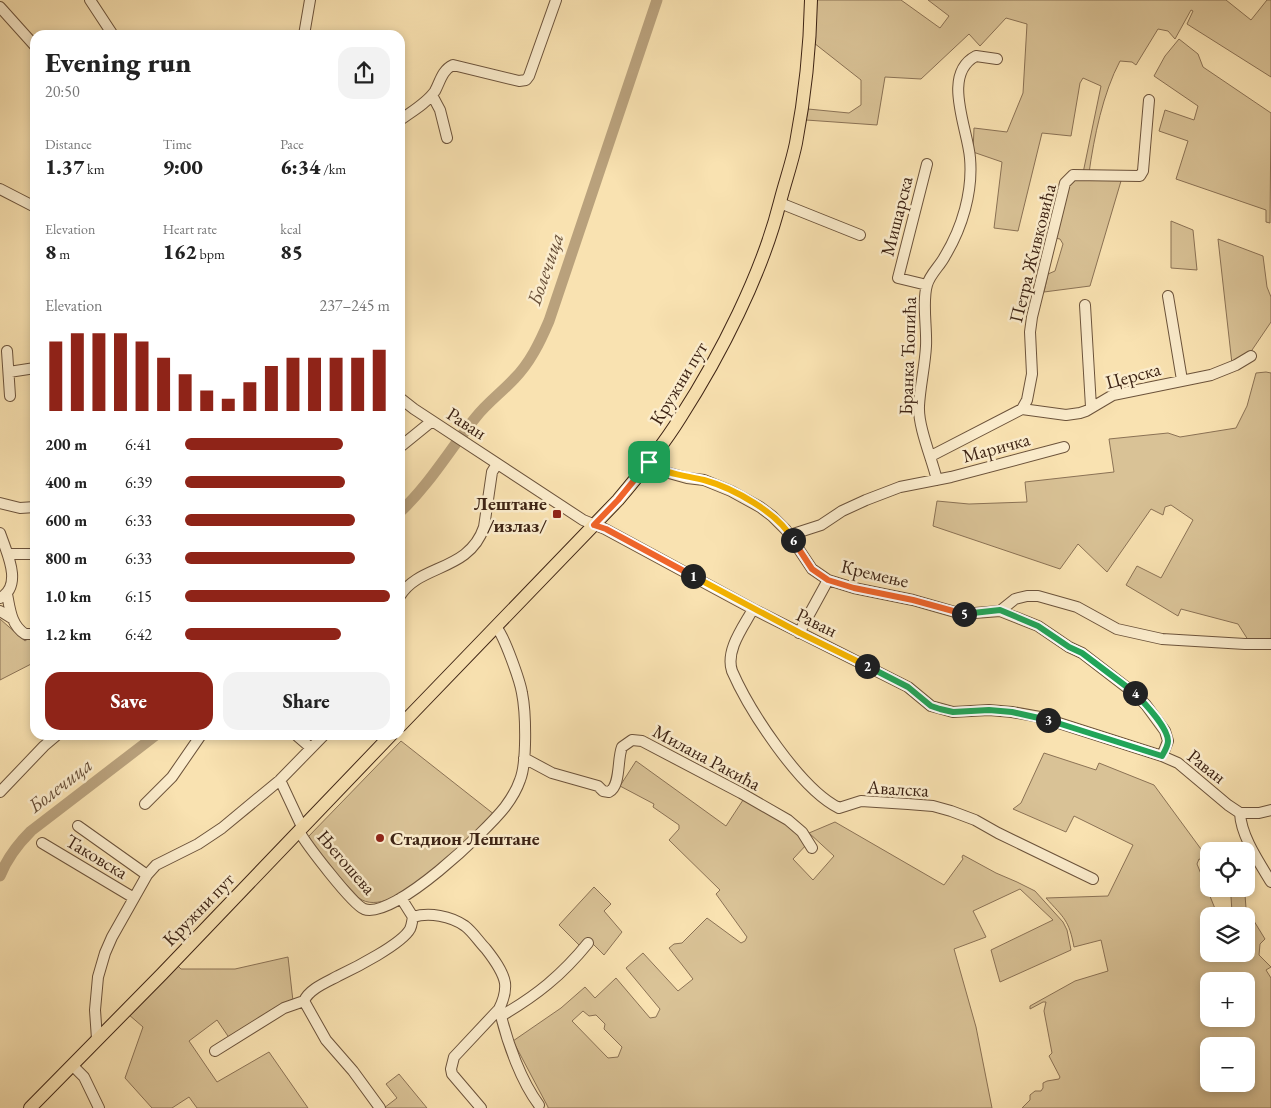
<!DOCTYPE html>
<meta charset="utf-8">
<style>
body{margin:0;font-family:"EB Garamond",serif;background:#f2f2f2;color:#222;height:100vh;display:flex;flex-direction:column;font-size:19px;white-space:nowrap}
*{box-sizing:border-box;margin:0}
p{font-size:16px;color:#767676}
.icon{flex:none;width:28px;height:28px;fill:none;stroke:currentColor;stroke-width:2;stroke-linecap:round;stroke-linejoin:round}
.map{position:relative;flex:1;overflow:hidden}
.panel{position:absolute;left:30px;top:30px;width:375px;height:710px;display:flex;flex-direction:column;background:#fff;border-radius:15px;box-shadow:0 2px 8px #0003}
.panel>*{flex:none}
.fabs{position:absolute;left:1200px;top:842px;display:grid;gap:10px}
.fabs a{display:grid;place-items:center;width:55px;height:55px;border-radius:10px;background:#fff;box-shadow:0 2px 8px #0003;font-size:25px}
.pin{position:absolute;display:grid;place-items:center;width:42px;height:42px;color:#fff;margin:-21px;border-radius:10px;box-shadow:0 2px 8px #0006}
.km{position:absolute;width:25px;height:25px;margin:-12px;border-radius:50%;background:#222;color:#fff;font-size:14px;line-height:25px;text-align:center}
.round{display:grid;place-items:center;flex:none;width:52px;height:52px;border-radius:15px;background:#f2f2f2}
.head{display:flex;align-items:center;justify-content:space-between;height:85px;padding:0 15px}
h1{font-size:28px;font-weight:800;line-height:38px}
.stats{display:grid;grid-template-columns:repeat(3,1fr);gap:8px;height:85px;padding:5px 15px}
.stats div{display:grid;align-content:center}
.stats b{font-size:21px;font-weight:800}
.stats small{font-size:14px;font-weight:400}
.stats p{font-size:14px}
.chart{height:140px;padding:10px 15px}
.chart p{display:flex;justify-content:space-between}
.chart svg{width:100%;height:90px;margin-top:5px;stroke:#8f2418;stroke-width:6}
.cta{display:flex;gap:10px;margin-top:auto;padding:10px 15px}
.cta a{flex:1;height:58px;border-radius:15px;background:#8f2418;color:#fff;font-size:20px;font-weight:800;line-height:58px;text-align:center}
.cta a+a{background:#f2f2f2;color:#222}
ul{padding:0 15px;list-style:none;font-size:16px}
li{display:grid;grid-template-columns:80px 60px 1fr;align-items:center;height:38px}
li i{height:12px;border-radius:6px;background:#8f2418}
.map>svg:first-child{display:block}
.green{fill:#d9c296;stroke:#8b7255;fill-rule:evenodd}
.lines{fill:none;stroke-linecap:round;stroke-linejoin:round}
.river{stroke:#b9a17c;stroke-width:11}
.minor-casing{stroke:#6c533b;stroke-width:12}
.major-casing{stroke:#3d2314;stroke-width:14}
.minor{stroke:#fbeccc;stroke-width:10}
.major{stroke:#f9e2b1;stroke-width:12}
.split-1-casing{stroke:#fff;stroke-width:10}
.split-2-casing{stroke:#fff;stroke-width:10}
.split-3-casing{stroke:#fff;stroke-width:10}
.split-4-casing{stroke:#fff;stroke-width:10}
.split-5-casing{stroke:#fff;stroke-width:10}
.split-6-casing{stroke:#fff;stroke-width:10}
.split-7-casing{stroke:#fff;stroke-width:10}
.split-1{stroke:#f0652b;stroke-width:6}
.split-2{stroke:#f5b400;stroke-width:6}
.split-3{stroke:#22a559;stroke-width:6}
.split-4{stroke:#22a559;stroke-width:6}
.split-5{stroke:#22a559;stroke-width:6}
.split-6{stroke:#f0652b;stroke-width:6}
.split-7{stroke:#f5b400;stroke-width:6}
.poi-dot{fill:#8f2418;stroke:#fbeccc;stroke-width:2}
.labels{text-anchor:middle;stroke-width:5;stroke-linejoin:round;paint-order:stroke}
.street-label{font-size:19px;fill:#3d2314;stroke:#fbeccc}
.poi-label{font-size:19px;font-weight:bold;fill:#3d2314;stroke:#fbeccc;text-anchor:end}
.water-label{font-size:20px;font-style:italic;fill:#684f38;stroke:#fbeccc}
</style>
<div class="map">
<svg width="1271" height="1108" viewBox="0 0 1271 1108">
<rect width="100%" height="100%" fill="#f9e2b1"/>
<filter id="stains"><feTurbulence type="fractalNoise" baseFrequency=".004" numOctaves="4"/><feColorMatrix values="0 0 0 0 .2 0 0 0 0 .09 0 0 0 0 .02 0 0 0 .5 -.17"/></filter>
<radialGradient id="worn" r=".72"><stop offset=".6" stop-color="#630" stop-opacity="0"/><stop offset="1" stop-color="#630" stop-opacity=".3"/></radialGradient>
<path class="green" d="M817 0H901L940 28 949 16 928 0H1226L1251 20 1267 0H1271V77L1187 24 1193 11 1191 10 1175 39 1168 31 1158 29 1136 65 1132 62 1120 61C1103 93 1094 137 1089 173H1083L1101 86 1083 78 1080 83 1071 136 1042 133 1018 231 994 228 1002 162 973 152 974 128 1007 132 1023 93 1027 24 1006 18 980 46 969 34 921 79 885 77 877 125 806 120 808 109 849 113 861 105V80L814 43Z
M1179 39 1198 54 1203 67 1271 113 1270 223 1266 222V210L1176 179 1188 141 1159 131 1165 110 1194 120 1198 106 1154 76 1165 56Z
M1120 178 1121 181 1090 286 1044 292 1048 274 1055 271 1063 244 1060 239 1055 238 1066 184 1072 179Z
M1171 221 1193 230 1197 270 1171 268Z
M1218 239 1263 256 1267 287 1271 297V322L1250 353 1232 364Z
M1266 372 1271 373V642L1250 643 1238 624 1181 609 1178 616 1126 585 1137 566 1161 578 1193 520 1171 505 1165 507 1163 515 1151 509 1107 572 1078 544 1060 569 933 526 937 501 969 504 1027 502 1025 482 1114 472 1109 439 1168 433 1180 437 1236 428 1247 406 1256 373Z
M0 619 25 641 29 638 35 645V662L0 680Z
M401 741 495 815C473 837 391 923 359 898L314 850 308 837Z
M1044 753 1096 770 1099 763 1154 785 1209 860V870L1202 860 1199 859 1197 864 1218 916H1209V954H1246V947L1251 950 1254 939 1246 925V916L1232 912 1231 897 1234 890 1240 889 1245 895 1246 908 1265 939 1260 944 1259 955 1271 967 1266 970 1271 978V1108H1022L1030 1100V1095L1035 1091H1041L1043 1088V1083L1047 1081 1059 1079 1060 1077 1049 1056 1052 1053 1044 1011 1046 1002H1043L1030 1009V1006L1075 981 1108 971 1101 940 1074 947C1069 920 1064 918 1046 898L1108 896 1133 845 1074 816 1066 832 1013 809 1021 803ZM1209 981H1246V1019H1209ZM1209 1046H1246V1084H1209Z
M636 761 726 826 745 797 787 822 808 843 793 859 813 880 834 856 809 833 835 822 944 885 963 859 962 857 963 855 996 873 1017 882 1035 891 1063 922 1067 930 1071 950 1000 982 991 950 1053 920 1020 889 973 911 986 937 954 949 976 1027 992 1108H548V1107L513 1041 561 1008 585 987 595 998 616 978 650 1018 656 1017 660 1009 626 968 643 953 678 991 693 979 669 948 674 944 682 943 707 918 741 943 745 941 747 937 716 894 720 890 669 840 679 829V825L653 807 654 804 620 786ZM583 1011 589 1016 596 1015 605 1024 604 1029 622 1047 618 1057 608 1058 572 1021Z
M594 887 611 904 604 911 622 932 604 955 587 938 580 946 559 925Z
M288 957 293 1001 230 1039 217 1020 189 1041 217 1082 269 1052 308 1108H197L189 1097 172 1108H152L125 1078 143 1027 128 1014 177 965 181 969H235Z
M399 1074 427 1108H384L397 1098 386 1084Z"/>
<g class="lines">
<path class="river" d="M400 512C430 484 450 449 476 417 487 403 502 392 514 379 530 363 540 342 549 321L657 0
M0 876C7 858 17 845 31 831L156 735"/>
<g class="minor-casing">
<path id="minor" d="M90 0 113 35
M0 7 35 46
M304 35 310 0
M432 95 440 110 447 138
M400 120C411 112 427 103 435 91 440 82 442 70 453 65L519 81 526 80 529 76 556 0
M0 189 35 207
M780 203 860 235
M927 285 898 278 927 164
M1168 296 1182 380
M1085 305 1091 407
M7 351 10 396
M9 372 35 368
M400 398 414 409 583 520 605 529 753 609 908 687 931 706 953 712 989 710 1012 712 1040 717 1162 756 1178 763 1228 805 1240 813H1259L1271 810
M1022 409 1066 415 1080 413 1086 411 1113 395 1211 375 1236 365 1251 356
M400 447 432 421
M931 456 1022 409 1027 400 1032 374 1030 332 1032 317 1065 183 1073 175 1140 176 1143 171 1149 100
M649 463 669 473 687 478 704 480 731 491 760 507 772 516 786 530 812 569 828 580 854 588 913 600 962 614 1000 611 1015 599 1027 596H1038L1077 607 1117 629 1162 639 1245 644H1271
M937 480C932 459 918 427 919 406 920 386 925 366 926 346 927 328 922 301 927 285 930 274 940 266 945 256 962 228 973 192 970 158 968 129 941 74 976 56L997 59
M0 503 20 508 35 507
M0 533C6 551 24 586 0 598
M790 535 821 525 842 511 866 500 900 487 951 477 1064 447
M8 554H35
M7 594C10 609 11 625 25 634H35
M400 596C419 564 469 572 484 527L492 472 497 464
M753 609C744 626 725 650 732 671 749 710 800 789 839 808L861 801 908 804 933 806 951 811 975 820 998 833 1093 879
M0 611 13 619
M1000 611 1038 626 1069 647 1082 653 1134 693 1146 705 1165 731 1168 741 1162 756
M799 633 828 580
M296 735 311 748
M524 758 552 773 598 786 603 791 609 792C621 786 617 759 622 747L632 740 642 741 741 793 788 820 802 832 812 848
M280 780 302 827
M0 792 44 746 57 735
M145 804 172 777 201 735
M1240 813C1241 836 1259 862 1271 882
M78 826 147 875
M299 831C306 844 352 904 364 909 394 920 487 830 505 807 511 799 517 789 520 780 527 763 526 713 522 693 520 681 504 635 496 627
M42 843 134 898
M413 917C429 912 451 916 465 926 473 932 479 942 486 949 493 958 503 971 505 983 506 992 503 1001 499 1009L454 1057 451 1069 452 1074 481 1108
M304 1001 326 1040 353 1071 380 1108
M499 1009 501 1016C536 996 562 975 588 943
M501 1016C508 1044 521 1081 539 1105
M97 1039 95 1010 98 977 105 953 112 937 147 875 156 865 198 844 222 828 280 780 324 735
M215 1051 284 1008 304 1001C309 989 327 982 338 976 355 968 402 944 410 929 412 925 412 921 413 917L401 898
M72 1065 84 1077 99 1108"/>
</g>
<g class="major-casing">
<path id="major" d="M400 726 618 500C640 474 662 447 680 418 720 356 762 274 780 202 785 182 792 163 796 143 805 96 810 48 811 0
M30 1108 162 974 391 735"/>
</g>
<use href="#minor" class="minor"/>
<use href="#major" class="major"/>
</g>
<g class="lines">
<g class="split-1-casing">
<path id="split-1" d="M649 462 618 500 594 525 606 529 693 576"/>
</g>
<g class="split-2-casing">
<path id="split-2" d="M693 576 800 633 867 666"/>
</g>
<g class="split-3-casing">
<path id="split-3" d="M867 666 908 687 931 706 940 709 953 712 989 710 1012 712 1048 720"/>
</g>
<g class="split-4-casing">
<path id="split-4" d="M1048 720 1162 756C1165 751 1168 746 1168 741 1168 727 1144 703 1135 693"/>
</g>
<g class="split-5-casing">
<path id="split-5" d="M964 614 1000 610 1038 626 1069 647 1082 653 1135 693"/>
</g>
<g class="split-6-casing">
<path id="split-6" d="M793 540 812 569 828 580 854 588 913 600 964 614"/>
</g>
<g class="split-7-casing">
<path id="split-7" d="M649 462C667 475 684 475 704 480 733 488 779 513 793 540"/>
</g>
<use href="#split-1" class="split-1"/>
<use href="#split-2" class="split-2"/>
<use href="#split-3" class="split-3"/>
<use href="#split-4" class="split-4"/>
<use href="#split-5" class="split-5"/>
<use href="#split-6" class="split-6"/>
<use href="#split-7" class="split-7"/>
</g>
<g class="poi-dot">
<rect x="552" y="509" width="10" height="10" rx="2.5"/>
<circle cx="380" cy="838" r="5"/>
</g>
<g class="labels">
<g class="street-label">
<text transform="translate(896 216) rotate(-76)" y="7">Мишарска</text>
<text transform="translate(1032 253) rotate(-76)" y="7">Петра Живковића</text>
<text transform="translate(907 356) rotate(-88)" y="7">Бранка Ћопића</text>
<text transform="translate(1133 375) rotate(-15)" y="7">Церска</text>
<text transform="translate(678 383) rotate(-59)" y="7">Кружни пут</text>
<text transform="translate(467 423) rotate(33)" y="7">Раван</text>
<text transform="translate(996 447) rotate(-15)" y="7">Маричка</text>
<text transform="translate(875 573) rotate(13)" y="7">Кремење</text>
<text transform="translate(817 622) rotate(26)" y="7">Раван</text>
<text transform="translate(707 757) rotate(28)" y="7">Милана Ракића</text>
<text transform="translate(1207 766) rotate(38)" y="7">Раван</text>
<text transform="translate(898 788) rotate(3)" y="7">Авалска</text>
<text transform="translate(97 856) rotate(31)" y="7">Таковска</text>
<text transform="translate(347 862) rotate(49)" y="7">Његошева</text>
<text transform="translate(198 909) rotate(-46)" y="7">Кружни пут</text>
</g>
<g class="poi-label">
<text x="547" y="510">Лештане<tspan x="547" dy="22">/излаз/</tspan></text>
<text x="390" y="845" text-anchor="start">Стадион Лештане</text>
</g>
<g class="water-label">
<text transform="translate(545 269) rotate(-71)" y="7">Болечица</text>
<text transform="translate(60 785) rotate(-38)" y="7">Болечица</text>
</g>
</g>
<rect width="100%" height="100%" filter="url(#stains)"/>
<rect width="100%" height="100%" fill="url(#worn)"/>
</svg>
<div class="fabs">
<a><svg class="icon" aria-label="locate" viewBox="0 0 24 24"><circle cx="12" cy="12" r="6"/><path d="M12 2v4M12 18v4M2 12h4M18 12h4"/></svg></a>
<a><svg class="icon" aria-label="layers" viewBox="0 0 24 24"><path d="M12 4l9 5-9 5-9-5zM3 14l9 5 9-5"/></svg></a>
<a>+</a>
<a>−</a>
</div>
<div class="pin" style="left:649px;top:462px;background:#1e9e55"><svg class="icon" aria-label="arrive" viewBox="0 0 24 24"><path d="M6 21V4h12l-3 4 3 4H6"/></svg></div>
<b class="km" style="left:693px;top:576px">1</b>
<b class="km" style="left:867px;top:666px">2</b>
<b class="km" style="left:1048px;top:720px">3</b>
<b class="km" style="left:1135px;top:693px">4</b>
<b class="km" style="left:964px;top:614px">5</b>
<b class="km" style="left:793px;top:540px">6</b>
<section class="panel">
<div class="head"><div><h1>Evening run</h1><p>20:50</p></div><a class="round"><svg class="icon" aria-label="share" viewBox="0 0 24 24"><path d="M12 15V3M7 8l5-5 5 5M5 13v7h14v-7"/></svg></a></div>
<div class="stats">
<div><p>Distance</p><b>1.37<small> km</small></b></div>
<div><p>Time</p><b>9:00</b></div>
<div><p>Pace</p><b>6:34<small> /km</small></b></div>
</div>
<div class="stats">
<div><p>Elevation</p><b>8<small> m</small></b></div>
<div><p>Heart rate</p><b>162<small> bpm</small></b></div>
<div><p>kcal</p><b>85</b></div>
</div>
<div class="chart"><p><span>Elevation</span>237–245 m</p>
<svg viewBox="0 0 160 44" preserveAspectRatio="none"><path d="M5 44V10M15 44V6M25 44V6M35 44V6M45 44V10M55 44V18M65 44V26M75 44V34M85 44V38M95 44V30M105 44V22M115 44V18M125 44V18M135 44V18M145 44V18M155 44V14"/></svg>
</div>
<ul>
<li><b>200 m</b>6:41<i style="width:77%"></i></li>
<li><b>400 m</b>6:39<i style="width:78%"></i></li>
<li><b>600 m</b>6:33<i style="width:83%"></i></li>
<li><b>800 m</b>6:33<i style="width:83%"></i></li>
<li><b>1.0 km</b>6:15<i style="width:100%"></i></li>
<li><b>1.2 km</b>6:42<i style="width:76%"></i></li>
</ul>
<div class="cta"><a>Save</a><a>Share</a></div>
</section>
</div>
